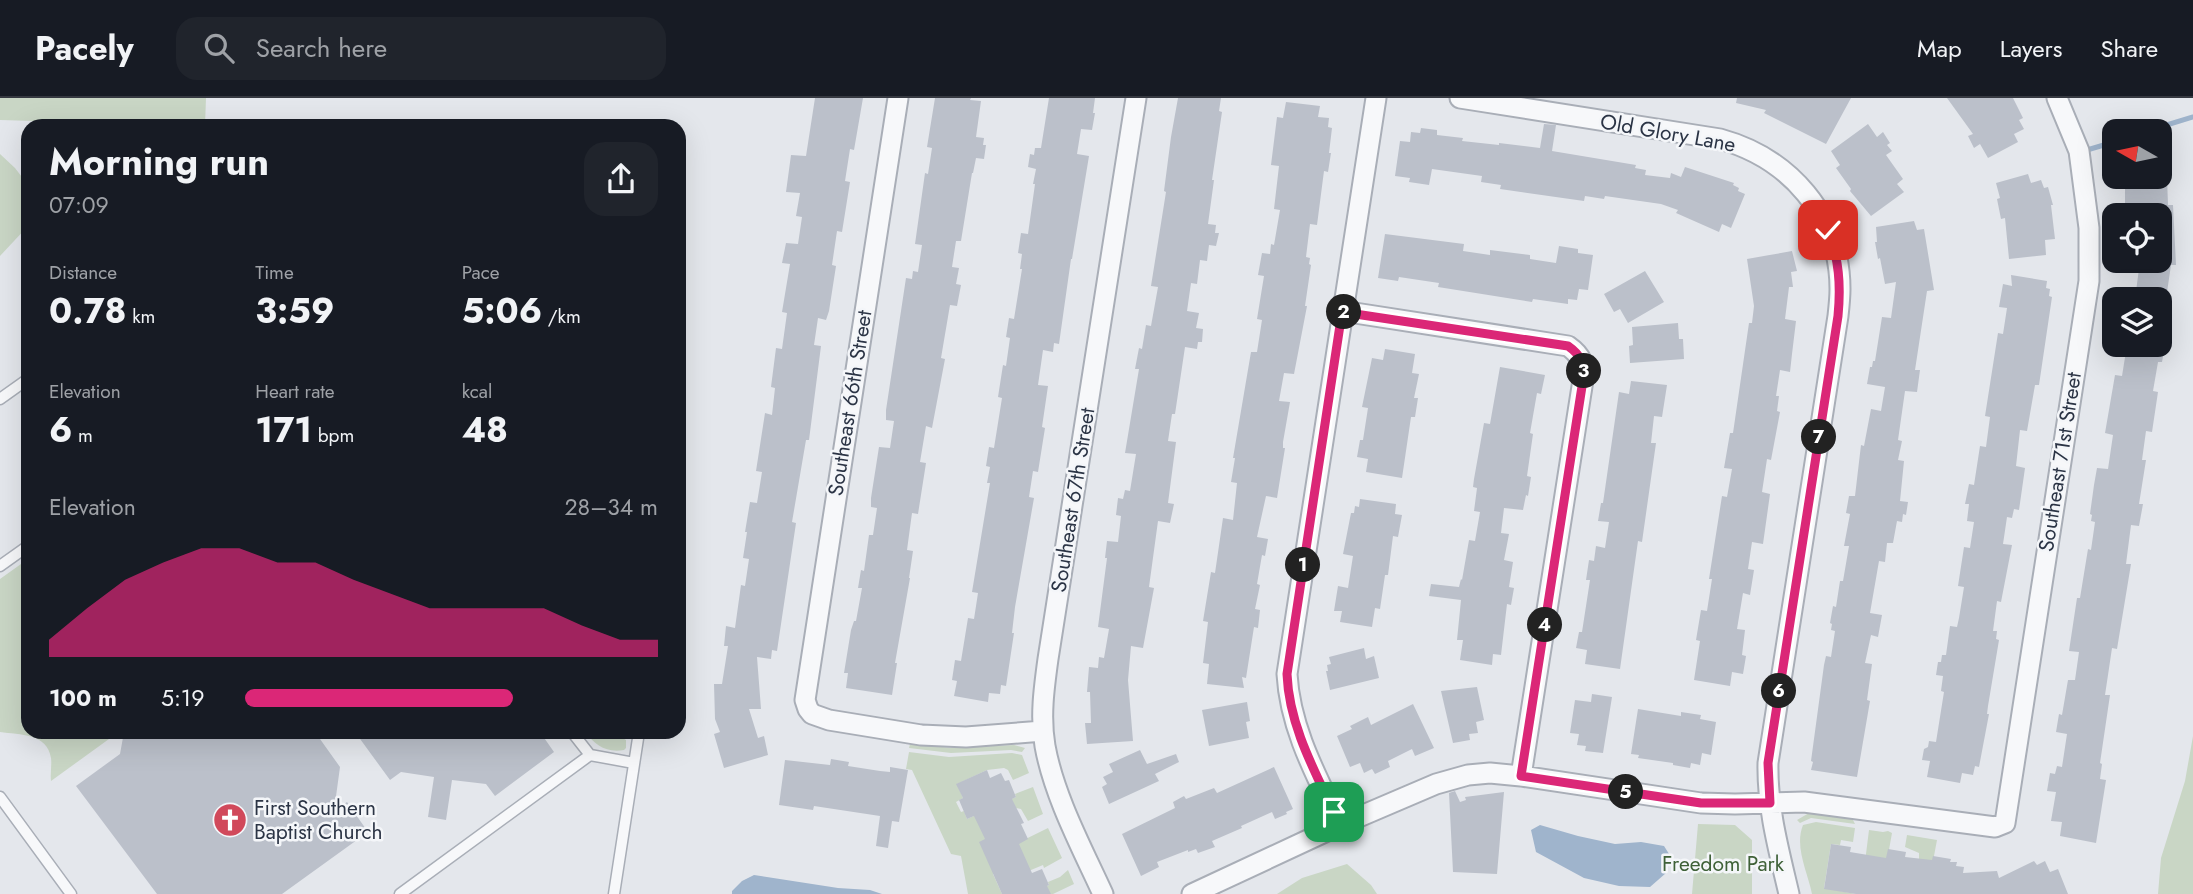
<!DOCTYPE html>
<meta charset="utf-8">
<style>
body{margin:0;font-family:Jost,sans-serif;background:#20242c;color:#f1f3f6;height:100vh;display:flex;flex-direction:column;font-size:26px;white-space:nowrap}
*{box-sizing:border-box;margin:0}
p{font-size:23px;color:#9ea1a6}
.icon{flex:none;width:38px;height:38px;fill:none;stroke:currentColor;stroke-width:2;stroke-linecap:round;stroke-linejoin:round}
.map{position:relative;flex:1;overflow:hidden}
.details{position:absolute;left:21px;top:21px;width:665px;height:620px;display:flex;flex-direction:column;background:#171b24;border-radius:21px;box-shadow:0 7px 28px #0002}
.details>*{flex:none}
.needle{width:46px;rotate:279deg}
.buttons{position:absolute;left:2102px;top:21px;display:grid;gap:14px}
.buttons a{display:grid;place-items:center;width:70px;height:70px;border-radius:14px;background:#171b24;box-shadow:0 7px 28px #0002;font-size:35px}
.pin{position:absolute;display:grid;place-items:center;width:60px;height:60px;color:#fff;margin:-30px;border-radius:14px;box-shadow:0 4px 10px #0006}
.km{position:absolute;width:35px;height:35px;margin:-18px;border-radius:50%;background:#222;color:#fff;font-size:19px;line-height:35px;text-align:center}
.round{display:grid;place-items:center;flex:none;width:74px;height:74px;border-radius:21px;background:#20242c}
.headline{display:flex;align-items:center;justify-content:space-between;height:119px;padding:0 28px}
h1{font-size:38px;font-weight:700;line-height:52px}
.stats{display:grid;grid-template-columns:repeat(3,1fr);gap:10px;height:119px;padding:7px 28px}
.stats div{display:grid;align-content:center}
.stats b{font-size:35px;font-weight:700}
.stats small{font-size:19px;font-weight:400}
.stats p{font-size:19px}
.chart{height:196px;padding:14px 28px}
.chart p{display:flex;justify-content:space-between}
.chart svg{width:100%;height:126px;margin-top:7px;fill:#db2777;opacity:.7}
ul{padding:0 28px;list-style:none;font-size:23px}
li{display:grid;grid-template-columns:112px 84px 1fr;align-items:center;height:52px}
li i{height:18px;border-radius:9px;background:#db2777}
header{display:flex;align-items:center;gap:42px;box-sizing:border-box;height:98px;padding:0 35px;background:#171b24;border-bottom:2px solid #363941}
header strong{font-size:33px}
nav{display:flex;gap:38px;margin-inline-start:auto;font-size:24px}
.search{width:490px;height:63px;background:#20242c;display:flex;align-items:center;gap:18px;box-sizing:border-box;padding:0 24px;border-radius:21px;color:#9ea1a6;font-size:26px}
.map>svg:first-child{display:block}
.green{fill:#c9d6c5}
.water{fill:#9fb4cc}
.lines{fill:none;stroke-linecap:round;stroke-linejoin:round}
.stream{stroke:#9fb4cc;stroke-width:5}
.building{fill:#bbc0ca}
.lane-casing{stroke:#a9aeb7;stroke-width:13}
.street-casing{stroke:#a9aeb7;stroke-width:23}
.lane{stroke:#f7f8fa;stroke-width:10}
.street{stroke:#f7f8fa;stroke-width:19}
.route-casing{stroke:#fff;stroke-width:14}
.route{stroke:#db2777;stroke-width:9}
.labels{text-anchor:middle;stroke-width:5;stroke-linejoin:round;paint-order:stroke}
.street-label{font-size:21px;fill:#2b3445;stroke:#f4f6f9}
.poi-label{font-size:21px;fill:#2b3445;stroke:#f4f6f9;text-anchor:start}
.park-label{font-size:21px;fill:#3f6138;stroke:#f4f6f9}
</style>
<header>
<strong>Pacely</strong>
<div class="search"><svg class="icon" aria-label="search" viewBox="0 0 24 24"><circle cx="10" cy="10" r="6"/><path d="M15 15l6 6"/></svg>Search here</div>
<nav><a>Map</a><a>Layers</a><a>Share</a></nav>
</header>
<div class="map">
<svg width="2193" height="796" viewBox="0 0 2193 796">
<rect width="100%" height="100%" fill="#e4e7ec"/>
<path class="green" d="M0 0H206L205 28 0 22Z
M0 56 15 70 28 87V128L0 158Z
M28 461V634H112L106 638 109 641 51 683C50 675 52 668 51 660 47 635 20 637 0 634V481Z
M585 634C601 633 613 634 626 642V650L624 652C606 655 595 647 585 634Z
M2193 638V796H2158L2161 760 2185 683Z
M910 646 953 650 1014 647 1025 650 1022 654 1011 652 951 655 909 650Z
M909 654 949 659 1012 655 1022 657 1029 675 1013 682 1008 672 1004 670 987 672 957 686 963 700 956 704 961 714 964 713 967 721 1016 699 1015 696 1033 689 1043 716 1028 723 1021 711 1016 710 993 757 1048 730 1062 760 1044 770 1043 767 1031 772 993 776 1002 796H968L961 758 951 756 912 672 906 671Z
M1809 715 1852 720 1855 726 1811 720 1800 725 1797 722Z
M1816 724 1855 730 1853 744 1841 742 1840 747 1831 746 1824 790 1856 796H1812C1808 775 1794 749 1803 727Z
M1698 726 1735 727 1752 742V796H1692Z
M1869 732 1883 734 1888 733 1892 735 1881 796H1861Z
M1907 737 1937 742 1927 795 1919 772V755L1905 749Z
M1347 766 1371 787 1377 796H1277L1302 780Z
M1068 772 1074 786 1053 796H1030L1049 787 1048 784 1060 779Z"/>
<path class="water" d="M1540 727 1578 738 1615 746 1641 744 1664 748 1671 759 1666 775 1650 789 1619 788 1584 780 1536 754 1531 732Z
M754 777 838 790 870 792 882 796H732V793L742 783Z"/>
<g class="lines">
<path class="stream" d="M2147 33 2193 19
M2087 52 2114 44"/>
</g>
<path class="building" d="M815 0H863L854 52 850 51 845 83 850 84 842 134 837 133 832 167 836 168 829 213 826 222 818 220 814 247 821 248 809 342H806L792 424 796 425 777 553 772 552 771 561 757 559 761 611H749L758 640 764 638 768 657 724 670 714 636 720 634 715 621 714 586H722L728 548H724L726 528 735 530 741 487 745 488 749 461 743 460 747 434H745L750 404 757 405 762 374 756 373 765 315 772 317 775 290 771 289 776 250 782 251 787 215 782 214 790 166 782 165 786 145 798 146 802 119 796 118 800 95 786 94 791 57 806 58Z
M935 0H971L970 2 981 3 976 39 984 40 983 47H986L984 61 976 60 973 75H972L961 143H956L952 169 959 170 956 186 961 187 957 208 950 207 941 260 945 261 932 330 926 328 920 364 926 365 918 416 912 415 907 452 913 453 909 480H910L895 565H897L892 597 846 590 848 575H844L851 532 854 523H856L862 490H858L861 472 864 473 869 437H873L877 410 871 409V400L879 349 890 350 894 323 886 322V312L906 180 912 181 913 173 918 174 922 147 915 146 925 75 928 76 932 50 927 49Z
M1049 0H1095L1093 15H1095L1092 32 1081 31 1077 56 1089 58 1072 161H1071L1059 246 1054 245 1053 254 1043 252 1038 287 1048 288 1042 329 1045 330 1038 374 1033 373 1029 399 1034 400 1015 509 1012 535H1014L1006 588 1001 587 1000 596 989 595 988 604 954 598 957 583 952 582 955 562 961 563 968 520 974 521 978 495 972 494 990 385H987L990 369 986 368 989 349 994 350 1002 300 998 299 1003 267 1006 268 1010 240 1006 239 1009 220 1014 221 1022 171H1020L1022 156 1018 155 1021 135 1028 136 1035 86H1033L1036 71 1028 69 1030 56 1034 57 1035 50H1041Z
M1178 0H1221L1219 13 1222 14 1212 82H1214L1208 126 1216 127 1215 135H1219L1216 148 1209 147 1207 163 1200 162 1197 186 1191 185 1187 213 1199 215 1196 230 1203 231 1202 244H1198L1197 251 1185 249 1175 316H1172L1168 343 1176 344 1168 405 1174 406 1170 425 1158 423 1149 489 1154 490 1143 550 1131 548 1128 582 1133 643 1087 646 1085 625H1091L1090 594H1087L1089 569 1098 570 1099 559 1104 560 1109 531 1098 529 1107 460H1105L1107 443 1118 444 1121 418 1116 417 1118 400 1123 401 1125 392 1130 393 1136 356 1125 355 1139 271H1135L1139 250 1142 251 1146 227 1151 228 1158 189 1151 188 1166 94 1164 93 1171 39Z
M1737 0H1851L1826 46 1764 15 1766 12 1736 5Z
M1947 0H2013L2023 20 2019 22 2024 31 2014 36 2018 44 1988 60 1980 46 1974 50 1968 38 1973 36Z
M1286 4 1320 8 1318 19 1329 20 1328 29 1332 30 1329 55H1331L1328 74 1324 73 1317 127 1310 126 1306 159 1310 160 1309 166 1311 167 1305 208H1307L1294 276 1284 275 1279 303 1290 304 1283 344V350H1285L1277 400 1266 398 1257 439 1268 441 1265 458 1262 457 1257 486 1260 487 1255 511 1260 512 1258 530 1254 529 1246 580 1242 579 1244 590 1207 586 1209 566 1203 565 1208 524 1203 523 1211 474 1215 475 1223 420 1233 422 1237 385 1231 384 1235 360H1233L1251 254H1257L1262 222 1257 221 1264 178 1258 177 1262 155 1270 156 1271 146 1274 147 1280 112 1274 111 1279 68 1271 67 1277 19 1283 20Z
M1544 26 1556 27 1552 53 1636 67 1635 70 1646 72 1645 77 1670 80 1671 75 1681 79 1685 69 1734 85 1733 87 1739 90 1738 93 1745 96 1731 130 1722 126 1719 134 1676 115 1678 112 1661 106 1605 98 1604 101 1585 98 1584 103 1500 91 1501 87 1481 84 1482 78 1432 71 1429 87 1409 84 1410 80 1395 78 1400 43 1410 44 1411 34 1420 35 1421 30 1437 32V37L1463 40 1462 43 1499 47V45L1540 50Z
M1868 26 1877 39 1883 34 1890 45 1887 47 1892 53 1886 57 1903 81 1897 86 1904 94 1871 118 1850 93 1851 91 1836 70 1840 67 1831 53Z
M2028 76 2031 85 2041 82 2044 90 2048 89 2053 107H2051L2055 141 2045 142 2046 157 2009 161 2005 120 2001 121 1997 101 2000 100 1996 85Z
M2125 79H2167L2168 107H2173L2176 167H2171L2166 201H2135L2140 163H2160V117H2129L2128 110H2125Z
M1914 123 1917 132 1924 131 1934 192 1927 193 1915 272H1920L1917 294 1905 293 1898 342 1902 343 1898 362 1904 363 1900 403 1908 404 1906 417 1903 416 1902 424 1897 423 1893 445H1887L1885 464 1879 463 1870 515 1882 517 1878 539 1871 537 1865 565 1872 566 1867 602 1870 603 1857 679 1811 672 1813 664 1811 663 1824 567 1826 558 1831 559 1835 533 1831 532 1832 526 1830 525 1833 508 1836 509 1840 483H1843L1849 448H1844L1850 416 1846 415 1849 398H1855L1861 347 1864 348 1871 311 1881 313 1885 289 1867 286 1870 269H1872L1873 263H1875L1882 219 1891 220 1896 184 1885 186 1880 160 1878 161 1875 144H1877L1876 129Z
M1385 136 1464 146 1463 153 1490 157V152L1530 157V161L1556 165 1559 148 1578 151V155L1593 157 1588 192 1579 191 1577 202 1568 201V206L1533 201 1532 204 1438 189 1439 185 1399 179 1398 183 1378 180Z
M1792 153 1797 173 1791 174 1793 189H1789L1785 221 1796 223 1792 256 1790 274 1780 272 1776 298H1779L1777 313 1780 314 1771 362 1767 361 1762 394 1770 396 1763 446 1752 444 1748 471 1754 472 1750 497 1743 495 1737 531 1745 532 1742 557 1746 558 1743 576 1732 574 1730 588 1694 582 1700 543 1696 542 1701 512 1707 513 1712 481H1709L1722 398 1727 399 1732 371 1724 370 1730 335H1733L1749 225H1752L1754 208 1747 161Z
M1645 173 1664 204 1628 225 1620 211 1614 214 1604 196Z
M2011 177 2047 183 2046 190 2050 191 2049 198 2052 199 2039 287H2035L2027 333 2020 332 2016 368 2025 370 2019 412 2014 411 2012 420 2007 419 2003 446 2012 447 2001 504 1997 503 1993 533H1997L1996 541 1999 542 1988 608 1987 616H1989L1979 669 1975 668 1973 677 1962 675 1960 685 1927 679 1930 663 1922 662 1924 651 1928 649 1929 643 1936 644 1944 594 1941 593 1943 578 1936 577 1938 564H1941L1942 557H1946L1950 528 1957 529 1959 520 1964 489 1958 488 1964 449 1970 450 1974 424 1967 423 1969 406H1965L1969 386 1974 387 1980 348 1986 349 1990 319 1985 318 1998 235 2003 236 2007 210 1999 209 2003 186 2012 188Z
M1678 225 1679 241H1683L1684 261 1630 265 1629 248 1633 247 1632 229Z
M2127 247H2165L2162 264H2158L2153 293 2158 294 2152 334 2146 333 2142 362H2146L2139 406H2143L2139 428 2131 427 2126 466H2131L2117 551 2112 550 2108 577 2105 597H2110L2100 665 2102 666 2100 681 2106 682 2096 745 2060 738 2062 724 2051 723 2056 694 2047 693 2050 675 2055 676 2057 668 2062 669 2067 636 2056 634 2059 616 2062 617 2068 582H2075L2079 554 2069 553 2077 500H2080L2088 451 2091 452 2095 424 2091 423 2092 417 2090 416 2094 387 2097 370 2108 371 2113 337 2105 335 2115 277 2122 278Z
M1385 251 1415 256 1412 275 1419 276 1414 300H1418L1415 319H1411L1402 380 1366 374 1368 361 1357 359 1360 342H1363L1368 310 1362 309 1372 260 1383 262Z
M1500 269 1545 277 1541 296 1537 295 1530 335 1533 336 1527 378 1531 379 1528 398 1526 397 1523 412 1504 410 1501 435 1509 436 1504 462 1513 464 1509 489 1514 490 1511 507 1507 506 1501 557 1493 556 1492 567 1460 562 1463 542H1457L1461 502 1429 498 1431 486 1459 489 1461 481 1462 482 1469 442 1475 443 1480 414 1474 413 1477 390 1473 389 1474 381 1484 325 1490 326Z
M1631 283 1667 287 1662 319 1654 318 1651 345H1656L1642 444 1638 443 1620 571 1585 566 1587 552 1576 550 1579 534H1582L1590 482H1586L1589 462 1594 463 1596 448 1605 450 1609 424 1598 423 1601 405H1603L1619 294 1629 296Z
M1360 401 1396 406 1395 416 1402 417 1398 439 1393 438 1388 477H1385L1380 511 1375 510 1372 529 1340 524 1342 513H1334L1338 488 1348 490 1353 458 1343 456 1351 415H1354L1355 408 1359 409Z
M1364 550 1366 561 1374 558 1379 580 1330 592 1326 573H1328L1327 567 1331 566 1329 559Z
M1477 589 1484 622 1476 624 1478 635 1469 636 1470 642 1453 645 1441 593Z
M1592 596 1612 599 1603 655 1585 653 1586 648 1577 647 1579 636 1570 635 1575 602 1591 604Z
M1247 604 1250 623 1246 624 1249 640 1209 648 1202 612Z
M1413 606 1434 650 1415 658 1412 651 1388 663 1390 669 1375 676 1372 671 1364 675 1360 665 1350 669 1337 638 1352 631 1350 628 1368 619 1371 627Z
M1638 611 1681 618V614L1701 617 1700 621 1716 624 1711 657 1702 655 1700 667 1691 665 1690 670 1673 667V665L1638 660 1639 657 1631 656Z
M124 634H297L301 640 320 641 340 669 334 713 347 704 368 734 282 796H157L76 688 120 656Z
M355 634H540L554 654 495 698 486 686 452 682 446 722 428 719 434 679 401 674 390 682Z
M1140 652 1147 666 1176 656 1179 664 1155 676 1159 683 1109 706 1102 689 1107 686 1103 679 1113 674 1109 666Z
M831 661 849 664 848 668 880 673 890 674V669L908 672 899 724 892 723 888 750 876 748 880 718 814 708 813 712 779 707 785 662 830 667Z
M1274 669 1293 711 1286 714 1287 716 1275 721 1272 714 1241 728 1242 730 1212 743 1215 749 1198 755 1196 751 1188 754V752L1157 764 1159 769 1141 778 1122 736 1175 710 1173 704 1184 698 1186 701 1214 690 1217 695Z
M987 672 990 680 1001 675 1005 683 1009 682 1016 699 1012 701 1024 725 1021 726 1028 741 1019 746 1032 775 1042 771 1049 787 1047 788 1051 796H1002L979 744 985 741 974 718 967 721 959 702 963 700 956 686Z
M1455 693 1460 704 1466 702 1465 699 1504 694 1497 776 1453 774 1449 695Z
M1831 746 1851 749 1850 754 1886 760 1888 751 1906 754 1905 759 1932 762 1933 758 1951 761 1950 764H1957L1956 768 1964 769 1963 775 1997 773 1999 780 2034 763 2037 767 2045 763 2050 774 2058 771 2068 796H1856L1824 791Z"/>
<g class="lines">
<g class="lane-casing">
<path id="lane" d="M0 301 28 281
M0 468 28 448
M572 634 590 657 634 665
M0 699 71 796
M400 796 590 657
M614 796 639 634"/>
</g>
<g class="street-casing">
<path id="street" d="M898 0 805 602 808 611 812 616 829 622 921 637 966 639 1043 633
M1460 0 1720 41C1789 60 1840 117 1840 191 1840 200 1839 209 1838 218L1768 665C1767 710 1779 753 1789 796
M1342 213 1568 248C1581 257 1585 266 1583 282L1521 678
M1340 727C1317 679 1290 631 1287 576L1376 0
M1103 796C1082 750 1054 698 1045 648 1040 619 1044 590 1048 561L1136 0
M1192 796 1340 727 1436 686 1468 677 1490 675 1521 678 1701 705 1735 706 1804 704 1995 729 2005 725 2089 183V130L2079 53 2057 0"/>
</g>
<use href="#lane" class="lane"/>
<use href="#street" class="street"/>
</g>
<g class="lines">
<g class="route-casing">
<path id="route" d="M1334 714C1313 670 1289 626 1287 576L1342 214 1568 248C1581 257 1585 266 1583 282L1521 678 1701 705H1770L1768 665 1838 218C1841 187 1839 161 1828 132"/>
</g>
<use href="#route" class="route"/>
</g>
<defs>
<g id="church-disc" transform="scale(1.75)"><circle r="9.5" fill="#d1495b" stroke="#f4f6f9"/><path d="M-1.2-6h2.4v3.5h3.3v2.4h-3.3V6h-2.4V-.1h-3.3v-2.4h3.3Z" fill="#fff"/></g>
</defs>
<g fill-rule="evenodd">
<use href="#church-disc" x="230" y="722"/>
</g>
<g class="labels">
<g class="street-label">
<text transform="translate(1668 35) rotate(10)" y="7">Old Glory Lane</text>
<text transform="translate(850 305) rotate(-81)" y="7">Southeast 66th Street</text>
<text transform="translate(2060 364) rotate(-81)" y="7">Southeast 71st Street</text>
<text transform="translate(1073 402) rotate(-81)" y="7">Southeast 67th Street</text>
</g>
<g class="poi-label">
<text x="254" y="717">First Southern<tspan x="254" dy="24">Baptist Church</tspan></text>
</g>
<g class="park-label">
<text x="1723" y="773">Freedom Park</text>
</g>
</g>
</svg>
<div class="buttons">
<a><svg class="needle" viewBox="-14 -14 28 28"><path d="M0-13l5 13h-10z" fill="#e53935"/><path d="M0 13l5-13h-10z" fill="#9ea1a6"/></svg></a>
<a><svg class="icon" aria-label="locate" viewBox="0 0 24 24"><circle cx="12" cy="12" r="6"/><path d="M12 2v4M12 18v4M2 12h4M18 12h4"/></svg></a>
<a><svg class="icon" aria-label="layers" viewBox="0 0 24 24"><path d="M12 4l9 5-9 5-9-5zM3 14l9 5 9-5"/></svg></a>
</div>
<div class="pin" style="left:1334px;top:714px;background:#1e9e55"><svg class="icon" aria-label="arrive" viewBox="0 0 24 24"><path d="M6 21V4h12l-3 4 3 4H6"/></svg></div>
<div class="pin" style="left:1828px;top:132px;background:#d93025"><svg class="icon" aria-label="check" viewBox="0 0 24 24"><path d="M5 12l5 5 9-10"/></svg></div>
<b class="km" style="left:1303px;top:467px">1</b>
<b class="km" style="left:1344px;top:214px">2</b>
<b class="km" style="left:1584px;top:273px">3</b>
<b class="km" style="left:1545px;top:527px">4</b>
<b class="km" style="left:1626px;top:694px">5</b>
<b class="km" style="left:1779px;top:593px">6</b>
<b class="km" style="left:1819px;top:339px">7</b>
<section class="details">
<div class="headline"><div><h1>Morning run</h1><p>07:09</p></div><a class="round"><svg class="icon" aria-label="share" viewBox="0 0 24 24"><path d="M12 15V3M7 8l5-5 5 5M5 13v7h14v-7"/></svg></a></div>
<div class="stats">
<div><p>Distance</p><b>0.78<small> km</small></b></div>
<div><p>Time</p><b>3:59</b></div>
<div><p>Pace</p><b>5:06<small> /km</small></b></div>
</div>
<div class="stats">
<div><p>Elevation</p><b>6<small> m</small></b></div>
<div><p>Heart rate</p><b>171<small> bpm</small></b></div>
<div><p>kcal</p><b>48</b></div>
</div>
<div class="chart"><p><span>Elevation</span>28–34 m</p>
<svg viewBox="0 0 160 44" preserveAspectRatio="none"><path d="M0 44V38L10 27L20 17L30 11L40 6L50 6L60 11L70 11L80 17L90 22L100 27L110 27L120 27L130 27L140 33L150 38L160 38V44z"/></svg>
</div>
<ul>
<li><b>100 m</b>5:19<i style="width:65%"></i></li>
</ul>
</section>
</div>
